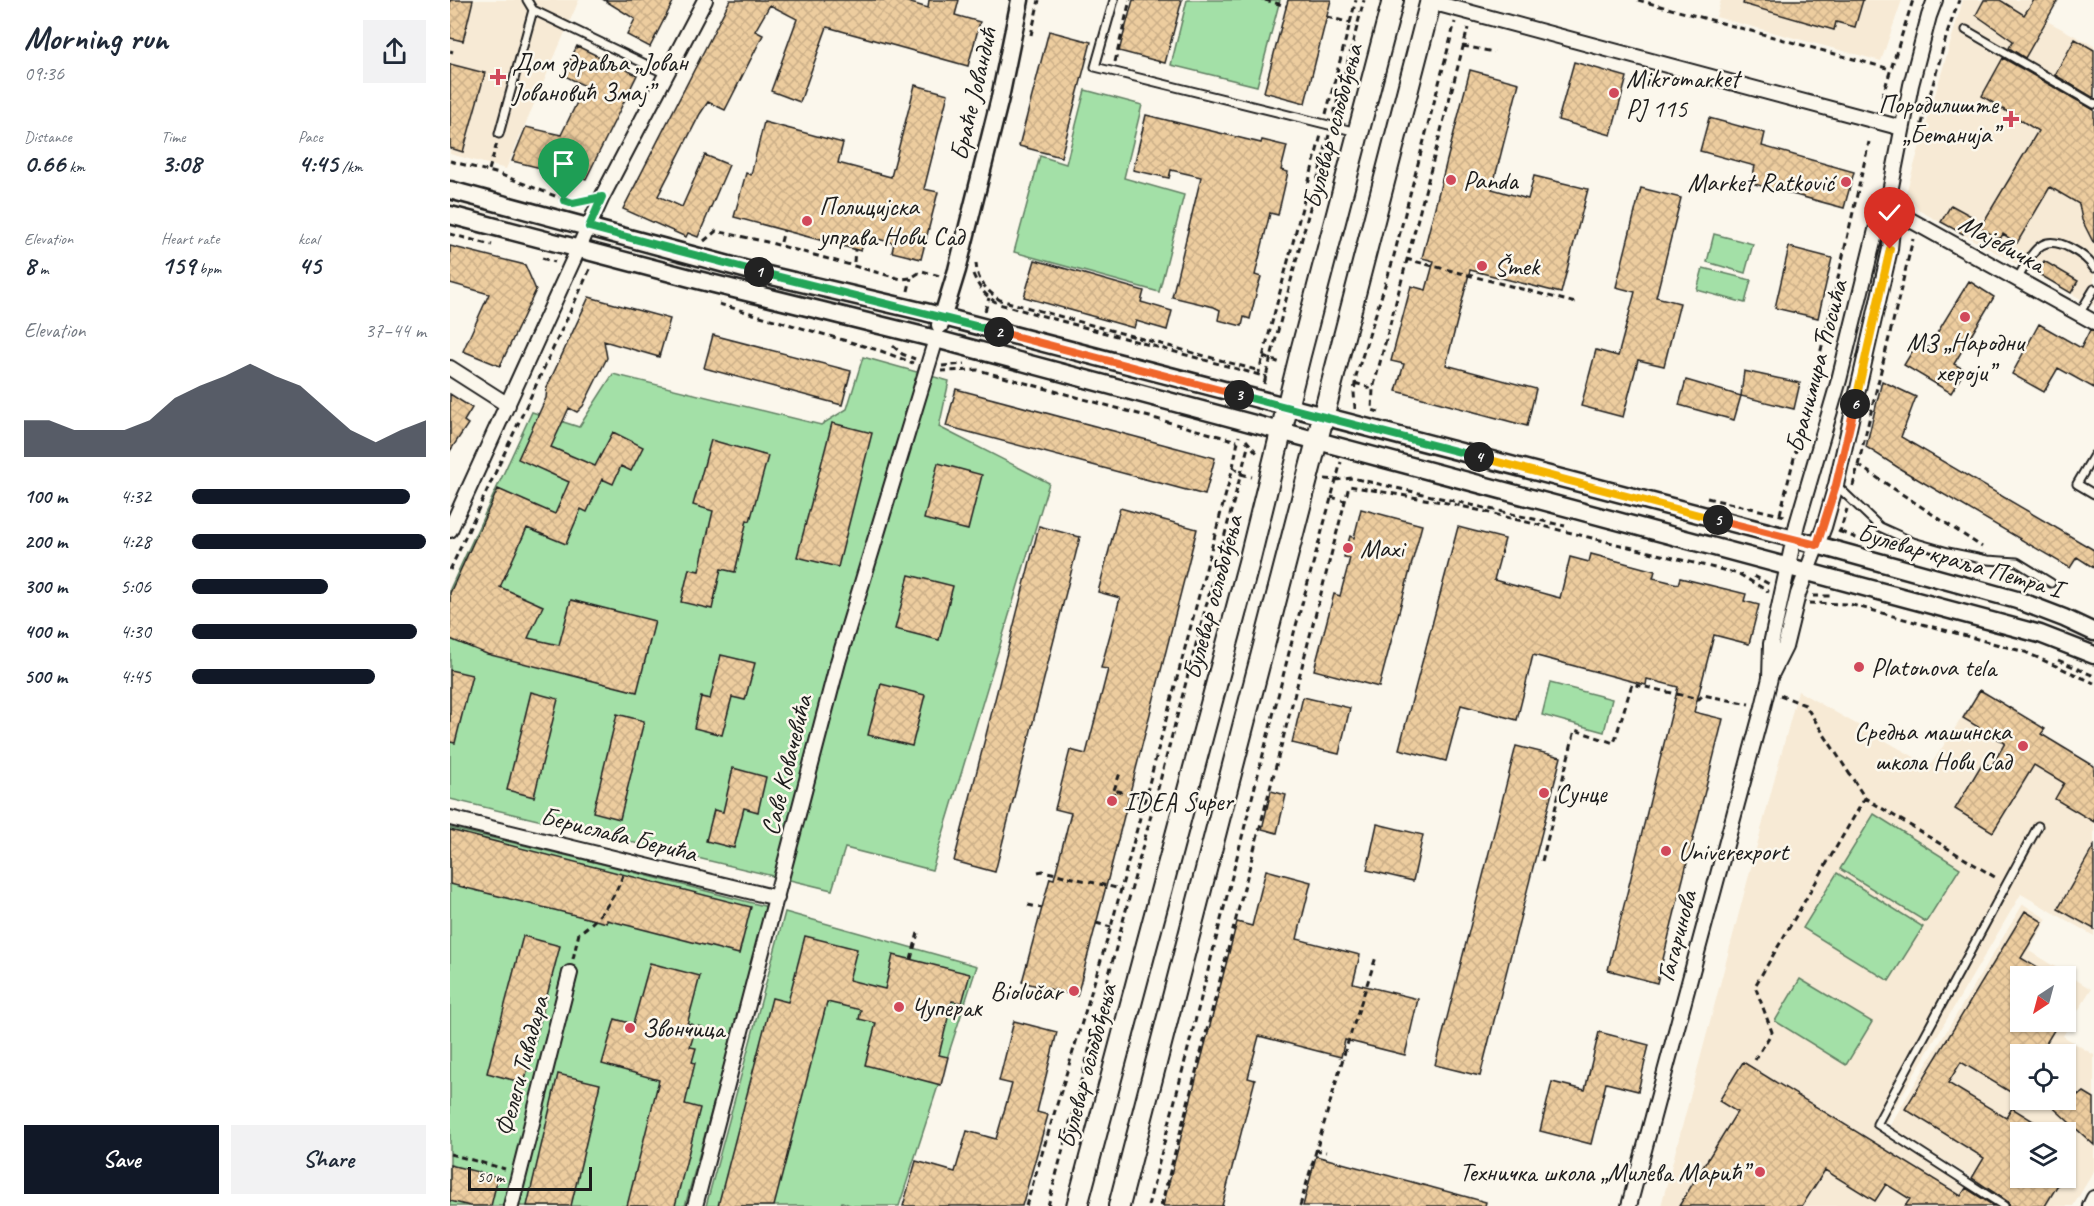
<!DOCTYPE html>
<meta charset="utf-8">
<style>
body{margin:0;font-family:Caveat,sans-serif;background:#f2f2f3;color:#1f2937;height:100vh;display:flex;flex-direction:column;font-size:22px;white-space:nowrap}
*{box-sizing:border-box;margin:0}
p{font-size:20px;color:#747a83}
.icon{flex:none;width:33px;height:33px;fill:none;stroke:currentColor;stroke-width:2;stroke-linecap:round;stroke-linejoin:round}
.map{position:relative;flex:1;overflow:hidden}
.sheet{display:flex;flex-direction:column;background:#fff;width:450px}
.sheet>*{flex:none}
.needle{width:39px;rotate:216deg}
.tools{position:absolute;left:1560px;top:966px;display:grid;gap:12px}
.tools a{display:grid;place-items:center;width:66px;height:66px;border-radius:0px;background:#fff;box-shadow:0 2px 4px #0004;font-size:30px}
.scale{position:absolute;left:18px;bottom:15px;width:124px;box-sizing:border-box;padding-left:6px;border:3px solid #1c1c1c;border-top:0;font-size:16px;line-height:21px;white-space:nowrap;color:#1c1c1c;-webkit-text-stroke:4px #fbf7ec;paint-order:stroke}
.pin{position:absolute;display:grid;place-items:center;width:51px;height:51px;color:#fff;margin:-62px -26px;border-radius:50% 50% 50% 0;rotate:-45deg;box-shadow:0 0 6px #0007}
.pin .icon{rotate:45deg}
.km{position:absolute;width:30px;height:30px;margin:-15px;border-radius:50%;background:#222;color:#fff;font-size:16px;line-height:30px;text-align:center}
.round{display:grid;place-items:center;flex:none;width:63px;height:63px;border-radius:0px;background:#f2f2f3}
.head{display:flex;align-items:center;justify-content:space-between;height:102px;padding:0 24px}
h1{font-size:33px;font-weight:600;line-height:45px}
.metrics{display:grid;grid-template-columns:repeat(3,1fr);gap:9px;height:102px;padding:6px 24px}
.metrics div{display:grid;align-content:center}
.metrics b{font-size:26px;font-weight:600}
.metrics small{font-size:16px;font-weight:400}
.metrics p{font-size:16px}
.chart{height:168px;padding:12px 24px}
.chart p{display:flex;justify-content:space-between}
.chart svg{width:100%;height:108px;margin-top:6px;fill:#111827;opacity:.7}
.action{display:flex;gap:12px;margin-top:auto;padding:12px 24px}
.action a{flex:1;height:69px;border-radius:0px;background:#111827;color:#fff;font-size:24px;font-weight:600;line-height:69px;text-align:center}
.action a+a{background:#f2f2f3;color:#1f2937}
ul{padding:0 24px;list-style:none;font-size:20px}
li{display:grid;grid-template-columns:96px 72px 1fr;align-items:center;height:45px}
li i{height:15px;border-radius:8px;background:#111827}
main{display:flex;flex:1;min-height:0}
.map>svg:first-child{display:block}
.built{fill:#f7ead5;fill-rule:evenodd}
.green{fill:#a3e0a7;stroke:#607e62;stroke-width:1.5}
.building{fill:url(#building-cross-hatch);stroke:#1c1c1c;stroke-width:1.5}
.lines{fill:none;stroke-linecap:round;stroke-linejoin:round}
.service-casing{stroke:#1c1c1c;stroke-width:11}
.minor-casing{stroke:#1c1c1c;stroke-width:18}
.tertiary-casing{stroke:#1c1c1c;stroke-width:21}
.secondary-casing{stroke:#1c1c1c;stroke-width:24}
.path{stroke:#1c1c1c;stroke-width:3;stroke-dasharray:6 4.5;stroke-linecap:butt}
.service{stroke:#fbf7ec;stroke-width:7}
.minor{stroke:#fbf7ec;stroke-width:14}
.tertiary{stroke:#fbf7ec;stroke-width:16}
.secondary{stroke:#fbf7ec;stroke-width:20}
.split-1-casing{stroke:#fff;stroke-width:12}
.split-2-casing{stroke:#fff;stroke-width:12}
.split-3-casing{stroke:#fff;stroke-width:12}
.split-4-casing{stroke:#fff;stroke-width:12}
.split-5-casing{stroke:#fff;stroke-width:12}
.split-6-casing{stroke:#fff;stroke-width:12}
.split-7-casing{stroke:#fff;stroke-width:12}
.split-1{stroke:#22a559;stroke-width:8}
.split-2{stroke:#22a559;stroke-width:8}
.split-3{stroke:#f0652b;stroke-width:8}
.split-4{stroke:#22a559;stroke-width:8}
.split-5{stroke:#f5b400;stroke-width:8}
.split-6{stroke:#f0652b;stroke-width:8}
.split-7{stroke:#f5b400;stroke-width:8}
.poi-dot{fill:#d1495b;stroke:#fbf7ec;stroke-width:2}
.labels{text-anchor:middle;stroke-width:5;stroke-linejoin:round;paint-order:stroke}
.poi-label{font-size:26px;fill:#1c1c1c;stroke:#fbf7ec;text-anchor:start}
.street-label{font-size:26px;fill:#1c1c1c;stroke:#fbf7ec}
</style>
<main>
<section class="sheet">
<div class="head"><div><h1>Morning run</h1><p>09:36</p></div><a class="round"><svg class="icon" aria-label="share" viewBox="0 0 24 24"><path d="M12 15V3M7 8l5-5 5 5M5 13v7h14v-7"/></svg></a></div>
<div class="metrics">
<div><p>Distance</p><b>0.66<small> km</small></b></div>
<div><p>Time</p><b>3:08</b></div>
<div><p>Pace</p><b>4:45<small> /km</small></b></div>
</div>
<div class="metrics">
<div><p>Elevation</p><b>8<small> m</small></b></div>
<div><p>Heart rate</p><b>159<small> bpm</small></b></div>
<div><p>kcal</p><b>45</b></div>
</div>
<div class="chart"><p><span>Elevation</span>37–44 m</p>
<svg viewBox="0 0 160 44" preserveAspectRatio="none"><path d="M0 44V29L10 29L20 33L30 33L40 33L50 29L60 20L70 15L80 11L90 6L100 11L110 15L120 24L130 33L140 38L150 33L160 29V44z"/></svg>
</div>
<ul>
<li><b>100 m</b>4:32<i style="width:93%"></i></li>
<li><b>200 m</b>4:28<i style="width:100%"></i></li>
<li><b>300 m</b>5:06<i style="width:58%"></i></li>
<li><b>400 m</b>4:30<i style="width:96%"></i></li>
<li><b>500 m</b>4:45<i style="width:78%"></i></li>
</ul>
<div class="action"><a>Save</a><a>Share</a></div>
</section>
<div class="map">
<svg width="1644" height="1206" viewBox="0 0 1644 1206">
<defs>
<pattern id="building-cross-hatch" width="8" height="8" patternUnits="userSpaceOnUse" patternTransform="scale(1.5)"><rect width="8" height="8" fill="#edcd9f"/><path d="M0 0l8 8M0 8l8-8" fill="none" stroke="#cbaf88"/></pattern>
</defs>
<rect width="100%" height="100%" fill="#fbf7ec"/>
<filter id="ink" filterUnits="userSpaceOnUse"><feTurbulence type="fractalNoise" baseFrequency=".0167" numOctaves="2"/><feDisplacementMap in="SourceGraphic" scale="12" xChannelSelector="R" yChannelSelector="G"/><feConvolveMatrix kernelMatrix="1 2 1 2 8 2 1 2 1" color-interpolation-filters="sRGB"/></filter>
<g filter="url(#ink)">
<path class="built" d="M0 0H129L56 169 0 154Z
M1271 0H1452L1431 61 1266 17Z
M1513 0H1608L1597 21 1644 46V306L1470 211 1456 193Z
M1530 690 1595 729 1592 734 1644 766V936L1571 894 1430 1132 1549 1206H1211L1348 691 1480 766Z
M1573 904 1597 919 1579 951 1641 989 1613 1036 1644 1055V1171L1623 1206H1569L1439 1127ZM1570 976H1616V1022H1570ZM1570 1054H1616V1100H1570ZM1570 1132H1616V1178H1570Z"/>
<path class="green" d="M737 0H830L807 86 721 65Z
M635 90 692 105 674 178 734 195 709 292 564 252 590 156 616 164Z
M1264 234 1303 244 1295 273 1257 262Z
M1253 268 1301 280 1295 303 1247 290Z
M413 357 499 381 489 427 599 483 482 870 395 848 382 890 0 799V589L82 412 129 427 163 374 371 425 397 409Z
M1100 683 1162 699 1154 732 1092 715Z
M1424 814 1510 868 1476 922 1390 869Z
M0 828 148 863 318 907 235 1206H0Z
M1387 873 1473 927 1439 981 1353 928Z
M335 912 527 966 449 1206H402L392 1202 390 1206H256Z
M1350 979 1422 1022 1396 1065 1325 1021Z"/>
<path class="building" d="M0 0H23L13 41 0 38Z
M154 0H224L200 47 177 35 185 19Z
M280 0H451L478 8 479 0H509L505 15 530 22 518 66 377 27 350 102 321 91 347 19 320 5 305 31 313 35 275 110 258 102 250 114 208 196 232 207 255 155 279 165 248 237 238 233 236 237 173 209Z
M683 0H732L715 63 669 51Z
M838 0H881L855 103 814 92Z
M1294 0H1413L1405 27 1386 22 1384 30 1293 4Z
M1534 0H1550L1574 15 1584 0H1608L1575 58 1559 48 1563 41 1526 15Z
M599 31 641 42 611 157 569 146Z
M1625 39 1644 50V98L1605 75Z
M127 46 187 75 136 179 62 161 76 127 111 135 135 86 113 75Z
M1553 58 1644 110V244L1632 220 1629 204 1600 187 1567 243 1553 234 1550 239 1530 228 1588 131 1532 96Z
M1124 62 1177 77 1161 135 1108 120Z
M0 64 35 73 13 152 0 148Z
M1020 70 1069 83 1042 189 1078 199 1084 176 1138 189 1111 293 1020 270 996 365 1086 389 1077 426 946 391 954 364 941 361 961 286 976 290 984 261 972 258Z
M465 85 498 94 474 189 488 192 471 259 442 252 444 243 415 236 411 251 284 217 296 173 301 175 314 122 393 143 388 163 441 177Z
M696 115 811 143 812 140 837 146 831 170 838 172 828 215 820 213 805 275 811 277 807 290 800 319 794 317 792 326 768 320 770 310 764 307 722 297 751 177 721 170 719 178 683 170Z
M1259 118 1315 133 1312 146 1404 172 1394 208 1301 183 1305 166 1250 151Z
M1191 188 1231 198 1206 297 1230 303 1214 366 1188 360 1173 417 1131 406 1146 350 1168 356 1185 292 1166 287Z
M1501 205 1523 217 1513 234 1491 222Z
M0 246 75 265 86 290 50 366 13 351 39 294 0 283Z
M1339 247 1382 258 1368 318 1325 308Z
M585 260 694 291 691 302 722 311 717 330 686 321 684 328 574 297Z
M1594 261 1628 281 1621 293 1587 273Z
M1519 281 1544 297 1504 364 1515 370 1501 393 1454 365 1468 342 1478 348Z
M139 297 220 319 209 357 154 341 157 358 133 406 127 412 119 408 101 447 145 466 163 432 193 447 181 471 171 466 163 484 152 479 137 512 131 509 116 544 77 528 50 587 93 606 78 638 109 645 121 600 205 621 187 692 37 654 0 639V593L48 489 105 514 119 482 68 459 96 398 97 387Z
M1589 324 1631 348 1640 330 1644 331V388L1608 368 1594 392 1562 374Z
M263 335 401 371 392 405 254 368Z
M1294 371 1350 383 1344 409 1291 396Z
M1236 380 1291 396 1284 420 1229 405Z
M1432 381 1466 397 1451 437 1644 550V568L1627 557 1620 568 1452 470 1416 447Z
M506 389 765 458 755 495 496 426Z
M0 394 22 408 14 421 18 424 0 451Z
M382 423 422 433 388 567 347 557Z
M261 440 318 456 300 521 297 520 285 572 271 569 262 609 231 602 239 569 249 571 263 511 243 505Z
M488 463 532 475 518 530 474 519Z
M670 508 747 529 658 879 627 996 572 982 600 878 604 879 621 813 605 809 620 750 636 754 658 669 651 668 670 598 648 592Z
M911 509 972 525 929 687 864 670 884 594 890 596 900 558 894 557 900 536 904 538Z
M589 526 630 537 545 872 504 861Z
M1008 527 1055 539 1044 580 1110 598 1120 557 1139 562 1141 554 1205 571 1203 578 1228 584 1230 578 1296 594 1294 601 1309 605 1299 644 1264 635 1244 712 1273 719 1207 983 1158 970 1228 687 1197 679 1196 685 1083 655 1067 720 1011 705 996 761 949 749Z
M459 575 503 586 489 640 445 629Z
M271 655 305 663 295 700 282 697 272 735 244 728 251 697 260 699Z
M0 670 22 675 5 743 0 742Z
M431 684 475 695 462 746 418 735Z
M1530 690 1595 729 1591 734 1644 766V822L1605 799 1614 783 1584 765 1543 832 1505 809 1533 762 1541 767 1555 743 1513 718Z
M81 692 108 699 84 797 57 790Z
M853 697 900 708 889 754 842 743Z
M167 714 194 721 170 819 143 812Z
M1066 746 1111 757 1030 1076 985 1065Z
M283 768 316 777 308 812 294 808 284 848 256 841 264 810 273 812Z
M821 791 836 795 827 833 812 829Z
M927 824 973 835 963 881 917 870Z
M0 830 301 907 289 954 157 920V923L0 884Z
M1644 846V929L1608 909Z
M816 870 861 882 847 939 910 955 903 983 968 999 955 1055 895 1040 891 1057 809 1036 798 1078 805 1080 772 1206H713L787 922 802 926Z
M1575 911 1593 922 1571 958 1601 976H1570V1022H1609L1595 1045 1610 1054H1570V1098L1511 1062 1498 1083 1556 1118 1562 1108 1601 1132H1570V1178H1612L1595 1206H1560L1557 1201 1522 1178 1534 1158 1455 1109Z
M73 936 110 946 74 1083 37 1073Z
M355 936 407 949 399 980 435 989 443 955 520 974 512 1003 502 1001 489 1055 498 1057 491 1085 415 1065 426 1023 409 1019 411 1010 377 1002 324 1206H268L322 998 338 1002Z
M200 963 250 976 235 1032 244 1034 240 1047 246 1048 242 1062 245 1063 235 1104 250 1108 225 1206H177L209 1080 152 1064 165 1019 183 1024Z
M564 1021 607 1032 587 1112 598 1115 572 1206H453L466 1161 505 1172 517 1131 546 1139 562 1084 549 1081Z
M1149 1032 1199 1045 1188 1091 1156 1083 1141 1144 1090 1131 1102 1082 1135 1090Z
M1293 1062 1511 1196 1516 1188 1544 1206H1455L1460 1199 1436 1184 1425 1201 1375 1170 1352 1206H1229L1287 1112 1269 1101Z
M108 1074 150 1084 121 1206H77Z
M1634 1092 1644 1098V1145L1595 1100H1616V1093L1630 1095Z
M866 1156 1036 1202 1035 1206H853Z
M0 1165 48 1177 41 1206H20L0 1201Z"/>
<g class="lines">
<g class="service-casing">
<path id="service" d="M77 0 83 10
M664 0 645 67 907 132
M1516 30 1644 104
M49 134 83 10 216 74
M1567 279C1574 269 1581 251 1592 245 1607 236 1636 255 1644 268
M1629 314 1644 289
M1644 455 1627 484 1644 494
M1386 485 1430 527 1463 542 1498 552 1537 560 1567 562 1601 583
M1554 1206 1427 1124 1588 826"/>
</g>
<g class="minor-casing">
<path id="minor" d="M981 2 1452 128
M1437 207 1644 322
M0 368 58 405
M0 530 152 197 255 0
M1322 673 1335 647 1348 594 1374 527 1386 485 1440 249 1442 229 1437 207
M0 818 327 898
M61 1206 120 973
M245 1206 388 662 486 339
M1179 1206 1313 707 1320 678 1321 644 1347 524 1389 380 1427 226 1437 207 1461 85 1479 16 1485 0
M1640 1206 1644 1198"/>
</g>
<g class="tertiary-casing">
<path id="tertiary" d="M0 190 305 272 475 312 1367 545 1567 600 1614 618 1644 632
M0 215 248 280 486 339 1590 634 1644 655
M490 325 507 270 550 98 570 0"/>
</g>
<g class="secondary-casing">
<path id="secondary" d="M627 1206 799 562 850 355 943 0
M669 1206 981 0"/>
</g>
<path class="path" d="M815 0 836 6
M1188 0 1440 69
M877 17 901 23
M581 35 589 0
M1013 46 1044 52
M0 51 3 52
M665 62 680 0
M1432 97 1463 0
M876 114 906 0
M884 114 914 0
M1466 145 1497 34 1509 0
M0 161 49 174 123 203 136 200
M39 170 47 143
M0 234 42 245
M254 241 266 231 317 242 451 279 461 278 472 271 490 276
M331 242 334 230
M92 258 105 262
M956 259 1126 303
M404 262 405 249
M526 263C527 281 536 290 550 300L810 371
M523 274C529 288 535 296 549 304L817 377
M458 291 461 278
M269 304 431 351 463 363
M535 311 539 298
M443 346 452 354 465 359
M813 357 831 363
M492 366 515 364
M491 371 528 370 787 441
M808 376 871 135
M905 383 923 389
M814 384 879 135
M905 409 904 392 906 376 942 263 1005 22
M929 412 922 410 923 389 1018 28
M796 440 807 453
M1408 465 1532 547
M783 467 791 474 802 477
M875 479 886 480 902 478 1115 526
M1403 486 1463 239
M881 497 895 501
M1257 498 1335 516
M1330 514 1377 326 1419 142
M1388 531 1390 532 1397 509
M1391 532 1414 541
M0 570 140 269
M1304 576 1319 584
M1363 596H1380
M1359 603 1399 604 1575 652 1644 683
M1608 660 1644 676
M1330 695 1355 705 1415 798 1548 879
M664 790 670 773
M663 798 664 790 696 798
M1092 861 1125 730 1164 743 1182 684 1249 699 1253 695 1299 704
M588 872 593 871 671 889
M578 905 592 908
M646 923 661 927
M123 959 129 933C150 919 164 899 173 875
M461 959 468 933
M237 1024 274 1034
M1305 1060 1322 1032 1305 986 1415 798
M865 1150 876 1152
M0 1154 55 1169
M576 1206 661 927 783 467 789 436
M598 1206 799 443
M698 1206 844 633 891 462
M711 1206 899 486 1003 504 1289 574 1319 592
M850 1206 896 1048 926 957"/>
<use href="#service" class="service"/>
<use href="#minor" class="minor"/>
<use href="#tertiary" class="tertiary"/>
<use href="#secondary" class="secondary"/>
</g>
</g>
<g class="lines" filter="url(#ink)">
<g class="split-1-casing">
<path id="split-1" d="M114 200 123 203 152 197 139 227 309 272"/>
</g>
<g class="split-2-casing">
<path id="split-2" d="M309 272 549 332"/>
</g>
<g class="split-3-casing">
<path id="split-3" d="M549 332 789 395"/>
</g>
<g class="split-4-casing">
<path id="split-4" d="M789 395 1029 457"/>
</g>
<g class="split-5-casing">
<path id="split-5" d="M1029 457 1268 520"/>
</g>
<g class="split-6-casing">
<path id="split-6" d="M1268 520 1367 545 1386 485 1405 404"/>
</g>
<g class="split-7-casing">
<path id="split-7" d="M1405 404 1440 249"/>
</g>
<use href="#split-1" class="split-1"/>
<use href="#split-2" class="split-2"/>
<use href="#split-3" class="split-3"/>
<use href="#split-4" class="split-4"/>
<use href="#split-5" class="split-5"/>
<use href="#split-6" class="split-6"/>
<use href="#split-7" class="split-7"/>
</g>
<g class="poi-dot">
<path d="M45 68h6v6h6v6h-6v6h-6v-6h-6v-6h6z"/>
<circle cx="1164" cy="93" r="6"/>
<path d="M1558 110h6v6h6v6h-6v6h-6v-6h-6v-6h6z"/>
<circle cx="1001" cy="180" r="6"/>
<circle cx="1396" cy="182" r="6"/>
<circle cx="357" cy="221" r="6"/>
<circle cx="1032" cy="266" r="6"/>
<circle cx="1515" cy="317" r="6"/>
<circle cx="898" cy="548" r="6"/>
<circle cx="1409" cy="667" r="6"/>
<circle cx="1573" cy="746" r="6"/>
<circle cx="1094" cy="793" r="6"/>
<circle cx="662" cy="801" r="6"/>
<circle cx="1216" cy="851" r="6"/>
<circle cx="624" cy="991" r="6"/>
<circle cx="449" cy="1007" r="6"/>
<circle cx="180" cy="1028" r="6"/>
<circle cx="1310" cy="1172" r="6"/>
</g>
<g class="labels">
<g class="poi-label">
<text x="62" y="71">Дом здравља „Јован<tspan x="62" dy="30">Јовановић Змај”</tspan></text>
<text x="1176" y="87">Mikromarket<tspan x="1176" dy="30">PJ 115</tspan></text>
<text x="1548" y="113" text-anchor="end">Породилиште<tspan x="1548" dy="30">„Бетанија”</tspan></text>
<text x="1013" y="189">Panda</text>
<text x="1384" y="191" text-anchor="end">Market Ratković</text>
<text x="369" y="215">Полицијска<tspan x="369" dy="30">управа Нови Сад</tspan></text>
<text x="1044" y="275">Šmek</text>
<text x="1515" y="351" text-anchor="middle">МЗ „Народни<tspan x="1515" dy="30">хероји”</tspan></text>
<text x="910" y="557">Maxi</text>
<text x="1421" y="676">Platonova tela</text>
<text x="1561" y="740" text-anchor="end">Средња машинска<tspan x="1561" dy="30">школа Нови Сад</tspan></text>
<text x="1106" y="802">Сунце</text>
<text x="674" y="810">IDEA Super</text>
<text x="1228" y="860">Univerexport</text>
<text x="612" y="1000" text-anchor="end">Biolučar</text>
<text x="461" y="1016">Чуперак</text>
<text x="192" y="1037">Звончица</text>
<text x="1298" y="1181" text-anchor="end">Техничка школа „Милева Марић”</text>
</g>
<g class="street-label">
<text transform="translate(523 94) rotate(-77)" y="9">Браће Јовандић</text>
<text transform="translate(882 126) rotate(-75)" y="9">Булевар ослобођења</text>
<text transform="translate(1552 243) rotate(29)" y="9">Мајевичка</text>
<text transform="translate(1366 366) rotate(-75)" y="9">Бранимира Ћосића</text>
<text transform="translate(1510 560) rotate(16)" y="9">Булевар краља Петра I</text>
<text transform="translate(762 597) rotate(-75)" y="9">Булевар ослобођења</text>
<text transform="translate(336 765) rotate(-76)" y="9">Саве Ковачевића</text>
<text transform="translate(169 834) rotate(14)" y="9">Берислава Берића</text>
<text transform="translate(1226 936) rotate(-75)" y="9">Гагаринова</text>
<text transform="translate(71 1066) rotate(-75)" y="9">Фелеги Тивадара</text>
<text transform="translate(636 1066) rotate(-75)" y="9">Булевар ослобођења</text>
</g>
</g>
</svg>
<div class="tools">
<a><svg class="needle" viewBox="-14 -14 28 28"><path d="M0-13l5 13h-10z" fill="#e53935"/><path d="M0 13l5-13h-10z" fill="#747a83"/></svg></a>
<a><svg class="icon" aria-label="locate" viewBox="0 0 24 24"><circle cx="12" cy="12" r="6"/><path d="M12 2v4M12 18v4M2 12h4M18 12h4"/></svg></a>
<a><svg class="icon" aria-label="layers" viewBox="0 0 24 24"><path d="M12 4l9 5-9 5-9-5zM3 14l9 5 9-5"/></svg></a>
</div>
<div class="scale">50 m</div>
<div class="pin" style="left:114px;top:200px;background:#1e9e55"><svg class="icon" aria-label="arrive" viewBox="0 0 24 24"><path d="M6 21V4h12l-3 4 3 4H6"/></svg></div>
<div class="pin" style="left:1440px;top:249px;background:#d93025"><svg class="icon" aria-label="check" viewBox="0 0 24 24"><path d="M5 12l5 5 9-10"/></svg></div>
<b class="km" style="left:309px;top:272px">1</b>
<b class="km" style="left:549px;top:332px">2</b>
<b class="km" style="left:789px;top:395px">3</b>
<b class="km" style="left:1029px;top:457px">4</b>
<b class="km" style="left:1268px;top:520px">5</b>
<b class="km" style="left:1405px;top:404px">6</b>
</div>
</main>
